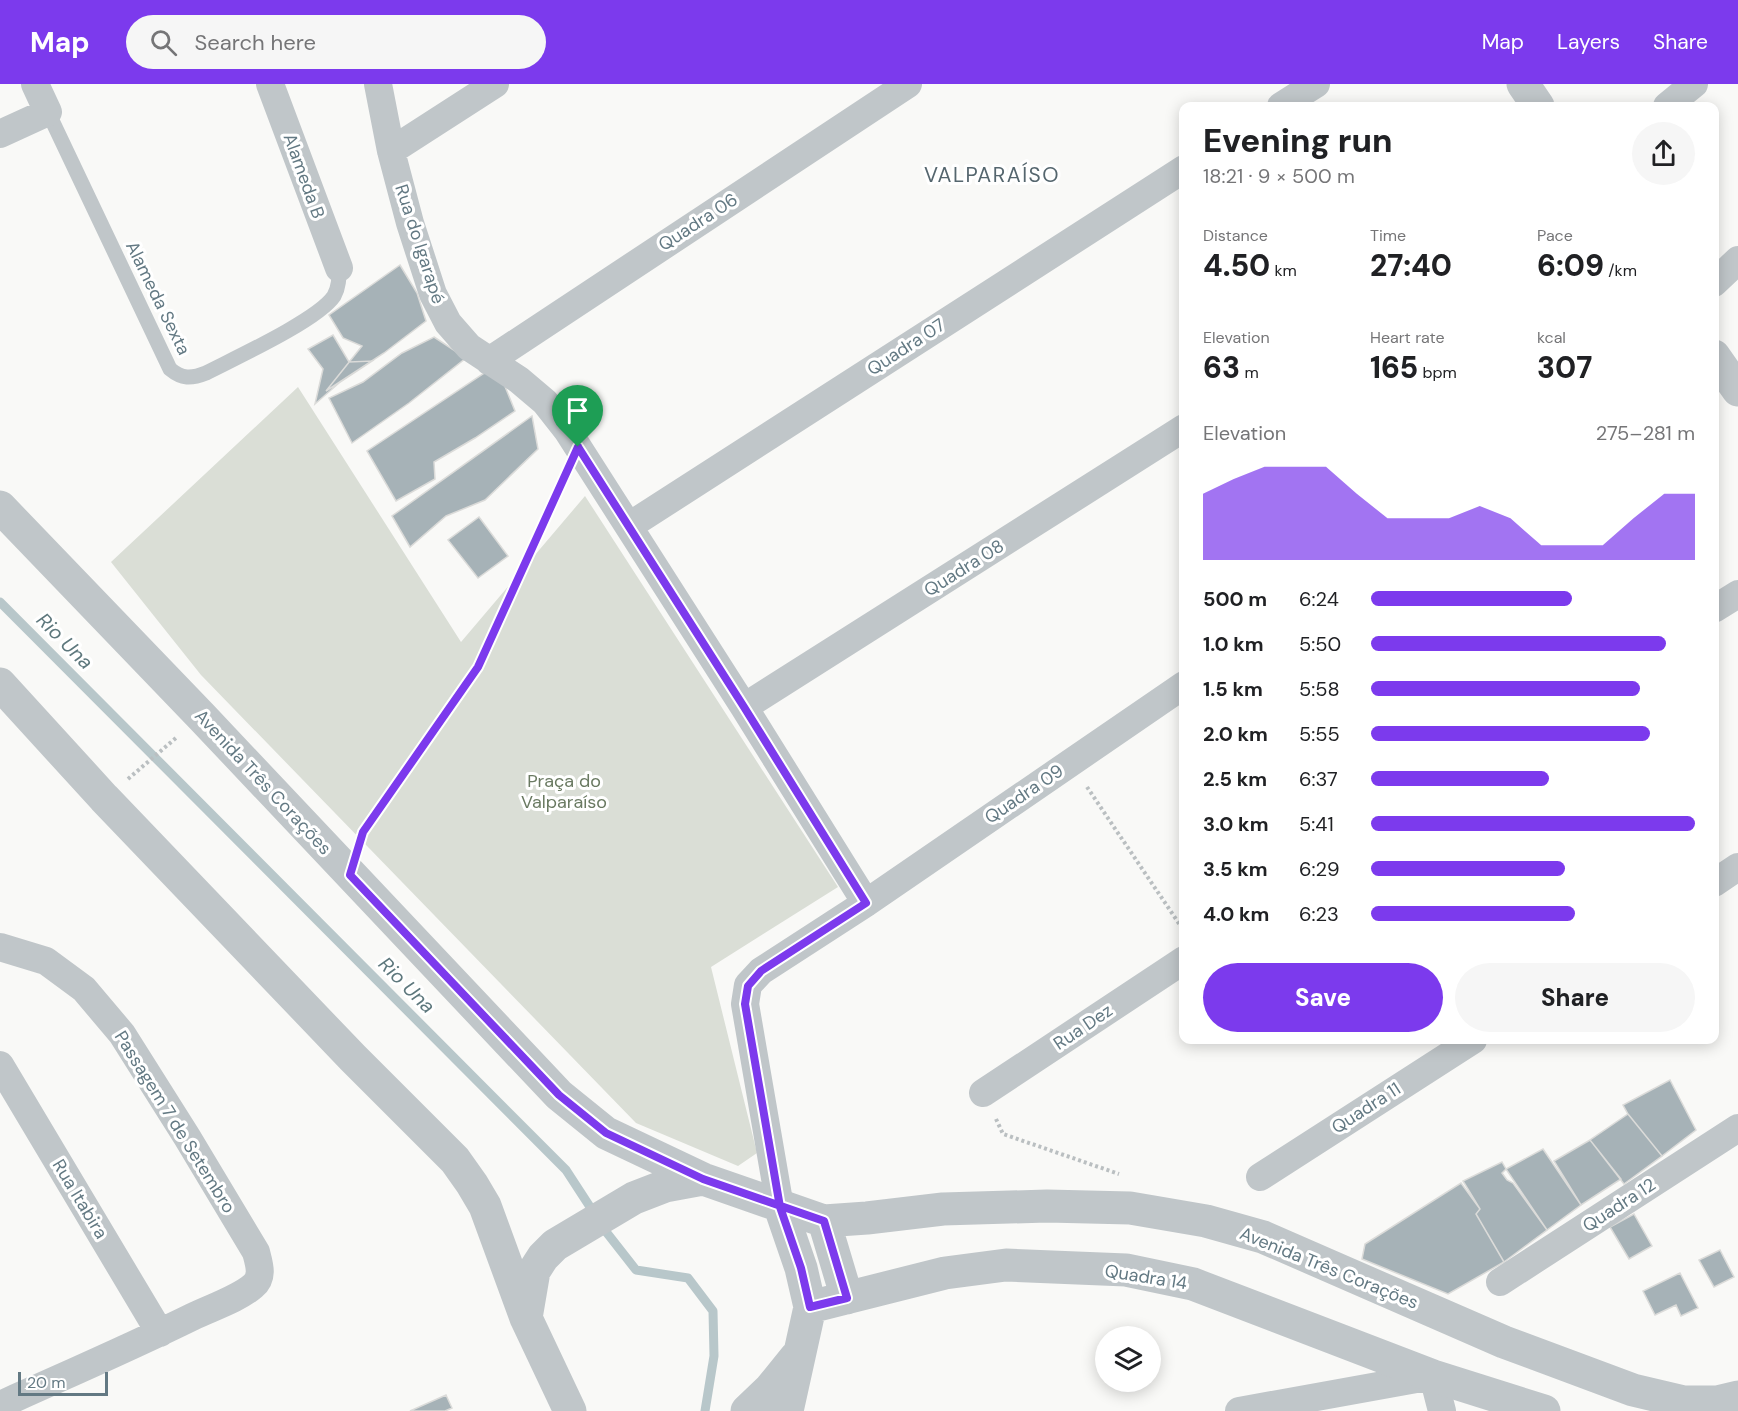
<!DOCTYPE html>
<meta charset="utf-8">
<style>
body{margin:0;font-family:"DM Sans",sans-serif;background:#f6f6f6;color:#202124;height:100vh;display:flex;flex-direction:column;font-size:22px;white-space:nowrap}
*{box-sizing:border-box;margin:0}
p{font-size:20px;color:#757577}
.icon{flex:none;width:33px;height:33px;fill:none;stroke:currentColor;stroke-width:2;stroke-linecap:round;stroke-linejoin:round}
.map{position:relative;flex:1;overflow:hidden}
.details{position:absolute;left:1179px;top:18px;width:540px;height:942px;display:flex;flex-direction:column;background:#fff;border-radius:12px;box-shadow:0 3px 15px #0003}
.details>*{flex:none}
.buttons{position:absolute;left:1095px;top:1242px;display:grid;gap:12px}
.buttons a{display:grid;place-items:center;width:66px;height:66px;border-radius:50%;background:#fff;box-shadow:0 3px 15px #0003;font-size:30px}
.scale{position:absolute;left:18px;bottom:15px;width:90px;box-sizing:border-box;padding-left:6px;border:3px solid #637983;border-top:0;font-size:16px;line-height:21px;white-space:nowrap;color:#637983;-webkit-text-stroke:4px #fff;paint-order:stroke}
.pin{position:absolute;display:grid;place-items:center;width:51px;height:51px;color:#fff;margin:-62px -26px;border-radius:50% 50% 50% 0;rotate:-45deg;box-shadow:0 0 6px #0007}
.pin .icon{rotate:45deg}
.round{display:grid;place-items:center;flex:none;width:63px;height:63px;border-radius:32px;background:#f6f6f6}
.overview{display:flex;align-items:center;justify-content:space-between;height:102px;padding:0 24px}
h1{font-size:33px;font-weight:800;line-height:45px}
.metrics{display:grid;grid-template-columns:repeat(3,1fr);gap:9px;height:102px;padding:6px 24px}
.metrics div{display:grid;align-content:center}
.metrics b{font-size:30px;font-weight:800}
.metrics small{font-size:16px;font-weight:400}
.metrics p{font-size:16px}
.chart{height:168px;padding:12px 24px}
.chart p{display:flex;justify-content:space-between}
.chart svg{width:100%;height:108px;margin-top:6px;fill:#7c3aed;opacity:.7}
.primary-button{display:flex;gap:12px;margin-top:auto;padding:12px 24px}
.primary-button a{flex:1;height:69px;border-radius:36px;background:#7c3aed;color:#fff;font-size:24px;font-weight:800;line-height:69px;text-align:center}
.primary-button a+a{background:#f6f6f6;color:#202124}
ul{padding:0 24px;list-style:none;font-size:20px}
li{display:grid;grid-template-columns:96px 72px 1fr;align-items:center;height:45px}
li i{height:15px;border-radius:8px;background:#7c3aed}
header{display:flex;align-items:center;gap:36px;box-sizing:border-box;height:84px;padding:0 30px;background:#7c3aed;color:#fff}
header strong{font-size:28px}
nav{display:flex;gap:33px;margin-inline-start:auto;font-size:21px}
.search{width:420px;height:54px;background:#f6f6f6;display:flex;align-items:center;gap:15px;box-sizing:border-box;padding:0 21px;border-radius:33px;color:#757577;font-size:22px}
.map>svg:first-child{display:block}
.green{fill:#daded6}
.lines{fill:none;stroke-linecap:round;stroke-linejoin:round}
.stream{stroke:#b8c7ca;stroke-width:9}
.building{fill:#a6b2b7;stroke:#dbdbd9;stroke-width:1.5}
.path{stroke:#babfc1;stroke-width:4;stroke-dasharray:3 3;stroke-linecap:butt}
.service{stroke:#c0c6c9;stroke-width:15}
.minor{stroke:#c0c6c9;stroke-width:28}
.tertiary{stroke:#c0c6c9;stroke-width:33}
.route-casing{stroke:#fff;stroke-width:12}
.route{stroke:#7c3aed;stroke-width:8}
.labels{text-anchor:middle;stroke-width:6;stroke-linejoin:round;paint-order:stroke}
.street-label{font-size:18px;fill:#637983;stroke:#fff}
.park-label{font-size:18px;fill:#6a7a62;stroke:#fff}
.water-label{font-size:20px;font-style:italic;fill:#5e787d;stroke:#fff}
.quarter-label{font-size:21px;letter-spacing:1.5px;fill:#55666e;stroke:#fff}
</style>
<header>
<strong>Map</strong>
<div class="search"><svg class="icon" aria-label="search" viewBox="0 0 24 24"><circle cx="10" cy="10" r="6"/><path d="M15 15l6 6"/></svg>Search here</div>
<nav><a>Map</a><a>Layers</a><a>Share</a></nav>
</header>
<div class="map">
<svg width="1738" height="1327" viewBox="0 0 1738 1327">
<rect width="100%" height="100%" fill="#f9f9f7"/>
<path class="green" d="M298 303 461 558 585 412 838 803 711 883 757 1069 738 1082 636 1039 201 591 111 478Z"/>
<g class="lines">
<path class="stream" d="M0 518 566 1086 607 1149 636 1186 688 1194 713 1227 714 1272 705 1327"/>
</g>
<path class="building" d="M400 181 417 209 426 237 384 269 326 307 362 262 343 254 329 231Z
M333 251 349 278 372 277 339 299 315 320 323 285 308 265Z
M434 253 466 274 409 319 352 359 329 314 363 298 402 269Z
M486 288 504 300 515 327 475 354 434 378 435 395 396 417 367 367Z
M532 332 538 365 485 416 446 432 410 463 392 432Z
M479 433 508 472 478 494 448 456Z
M1670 996 1696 1046 1662 1072 1628 1030 1623 1021Z
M1628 1030 1662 1072 1624 1100 1590 1056Z
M1590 1056 1621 1095 1581 1121 1554 1077Z
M1543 1065 1581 1121 1547 1146 1506 1085Z
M1502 1078 1506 1085 1502 1089 1507 1096 1513 1099 1547 1146 1504 1178 1476 1130 1480 1125 1463 1097Z
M1461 1099 1480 1125 1476 1130 1504 1178 1448 1210 1362 1175 1365 1160Z
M1634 1130 1652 1162 1629 1175 1610 1143Z
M1720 1166 1734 1193 1714 1203 1699 1176Z
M1680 1189 1698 1224 1681 1232 1676 1221 1655 1231 1643 1207Z
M446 1311 452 1324 445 1327H410Z"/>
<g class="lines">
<path class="path" d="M128 695 177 653
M1087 703 1184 847
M360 756 363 748 479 583 564 396
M996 1035 1003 1050 1119 1090"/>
<path class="service" d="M48 28 170 285C182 295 191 295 206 289 235 274 318 236 334 212 339 203 339 194 339 184"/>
<path class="minor" d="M270 0 339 184
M378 0 391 67 410 139 433 210 448 239 469 263 519 296 545 318 567 346 744 623 866 819
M1281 22 1316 0
M1667 22 1694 0
M0 50 48 28 35 0
M391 67 495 0
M1714 199 1738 176
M489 277 908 0
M629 442 1184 85
M1714 525 1738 510
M744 623 1184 344
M1714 799 1738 783
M0 863 46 877 84 905 122 950 187 1053 256 1168C259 1180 264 1193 253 1202 238 1215 210 1224 192 1233 129 1264 64 1292 0 1321
M0 981 160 1249
M983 1009 1184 876
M1260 1093 1473 956
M780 1123 745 920 748 901 761 887 866 819 1184 601
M1500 1198 1738 1044
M1239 1327 1433 1292 1442 1327"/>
<path class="tertiary" d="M1523 0 1538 22
M1714 272 1738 306
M0 423 202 633 559 1011 606 1049 703 1095 824 1137 867 1134 943 1125 1047 1122 1130 1124 1206 1137 1263 1153 1504 1258 1633 1306 1684 1318H1717L1738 1313
M0 600 104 714 353 974 455 1076 472 1100 485 1122 526 1234 570 1327
M780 1123 801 1184 810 1223 787 1327
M824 1137 847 1214
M810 1223 945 1189 1006 1181 1126 1186 1193 1200 1433 1292 1544 1327
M526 1234 534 1187 543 1173 555 1161 634 1114 665 1102 703 1095
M747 1327 770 1305 796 1273"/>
</g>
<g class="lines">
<g class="route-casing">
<path id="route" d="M578 363 478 583 363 748 350 791 559 1011 606 1049 703 1095 824 1137 847 1214 810 1223 801 1184 780 1123 745 920 748 902 761 887 866 819 744 623 578 363"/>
</g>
<use href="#route" class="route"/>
</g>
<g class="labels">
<g class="street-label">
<text transform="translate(304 92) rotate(70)" y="6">Alameda B</text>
<text transform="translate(698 138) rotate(-33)" y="6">Quadra 06</text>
<text transform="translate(420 160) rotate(72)" y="6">Rua do Igarapé</text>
<text transform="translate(158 214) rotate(64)" y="6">Alameda Sexta</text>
<text transform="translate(906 263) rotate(-33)" y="6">Quadra 07</text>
<text transform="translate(964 484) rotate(-32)" y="6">Quadra 08</text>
<text transform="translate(263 698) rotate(47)" y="6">Avenida Três Corações</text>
<text transform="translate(1024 710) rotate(-34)" y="6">Quadra 09</text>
<text transform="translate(1083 943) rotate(-34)" y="6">Rua Dez</text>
<text transform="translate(1366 1024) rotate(-33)" y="6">Quadra 11</text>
<text transform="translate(175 1038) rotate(58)" y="6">Passagem 7 de Setembro</text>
<text transform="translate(80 1115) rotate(59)" y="6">Rua Itabira</text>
<text transform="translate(1619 1121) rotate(-33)" y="6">Quadra 12</text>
<text transform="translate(1329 1184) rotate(22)" y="6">Avenida Três Corações</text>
<text transform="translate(1146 1193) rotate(9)" y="6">Quadra 14</text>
</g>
<g class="park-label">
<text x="564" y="703">Praça do<tspan x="564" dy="21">Valparaíso</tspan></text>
</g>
<g class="water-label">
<text transform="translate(65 557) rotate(45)" y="7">Rio Una</text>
<text transform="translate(407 901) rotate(45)" y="7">Rio Una</text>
</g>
<g class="quarter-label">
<text x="992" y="98">VALPARAÍSO</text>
</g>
</g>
</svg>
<div class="buttons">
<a><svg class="icon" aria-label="layers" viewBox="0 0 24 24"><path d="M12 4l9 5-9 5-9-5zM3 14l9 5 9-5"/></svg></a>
</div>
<div class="scale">20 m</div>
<div class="pin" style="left:578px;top:363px;background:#1e9e55"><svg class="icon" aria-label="arrive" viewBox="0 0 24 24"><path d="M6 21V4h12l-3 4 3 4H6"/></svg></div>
<section class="details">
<div class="overview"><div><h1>Evening run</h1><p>18:21 · 9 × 500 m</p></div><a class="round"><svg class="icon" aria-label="share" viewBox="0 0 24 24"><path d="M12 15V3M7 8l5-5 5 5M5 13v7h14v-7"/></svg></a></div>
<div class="metrics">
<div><p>Distance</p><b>4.50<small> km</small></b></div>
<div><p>Time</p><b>27:40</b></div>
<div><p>Pace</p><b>6:09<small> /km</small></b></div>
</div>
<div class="metrics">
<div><p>Elevation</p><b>63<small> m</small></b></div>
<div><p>Heart rate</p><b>165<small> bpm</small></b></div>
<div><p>kcal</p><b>307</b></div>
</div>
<div class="chart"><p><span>Elevation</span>275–281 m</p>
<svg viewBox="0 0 160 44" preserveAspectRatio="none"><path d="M0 44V17L10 11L20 6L30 6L40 6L50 17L60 27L70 27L80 27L90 22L100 27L110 38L120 38L130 38L140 27L150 17L160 17V44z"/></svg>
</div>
<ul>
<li><b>500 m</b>6:24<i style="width:62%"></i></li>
<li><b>1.0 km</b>5:50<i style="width:91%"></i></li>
<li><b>1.5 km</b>5:58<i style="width:83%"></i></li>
<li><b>2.0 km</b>5:55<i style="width:86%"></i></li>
<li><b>2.5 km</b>6:37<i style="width:55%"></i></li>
<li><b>3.0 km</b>5:41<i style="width:100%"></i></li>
<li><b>3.5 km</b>6:29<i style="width:60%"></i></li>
<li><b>4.0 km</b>6:23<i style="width:63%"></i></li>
</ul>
<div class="primary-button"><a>Save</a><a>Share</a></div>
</section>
</div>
